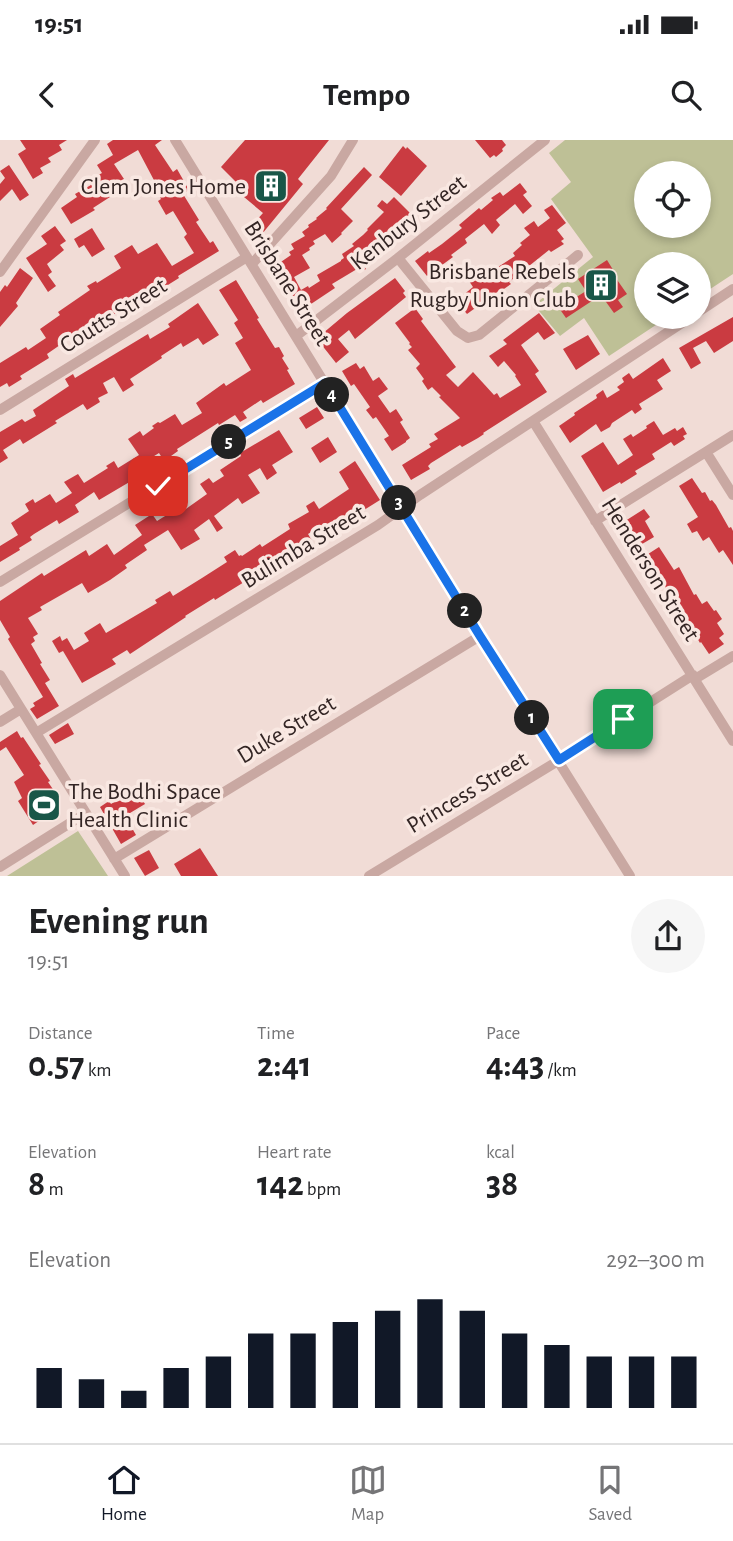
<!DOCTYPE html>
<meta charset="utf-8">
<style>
body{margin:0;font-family:"Alegreya Sans",sans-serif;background:#f6f6f6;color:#202124;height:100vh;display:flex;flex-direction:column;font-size:26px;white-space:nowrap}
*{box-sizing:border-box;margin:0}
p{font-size:23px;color:#757577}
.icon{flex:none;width:38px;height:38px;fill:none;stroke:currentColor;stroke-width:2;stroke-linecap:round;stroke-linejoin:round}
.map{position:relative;height:736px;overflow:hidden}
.drawer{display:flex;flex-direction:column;background:#fff;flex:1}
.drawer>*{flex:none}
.fabs{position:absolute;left:634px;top:21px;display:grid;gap:14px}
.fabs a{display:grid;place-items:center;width:77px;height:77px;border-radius:50%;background:#fff;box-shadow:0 4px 10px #0003;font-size:35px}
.pin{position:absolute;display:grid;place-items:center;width:60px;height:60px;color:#fff;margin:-30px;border-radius:14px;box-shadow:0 4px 10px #0006}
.km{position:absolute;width:35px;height:35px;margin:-18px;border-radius:50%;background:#222;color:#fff;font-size:19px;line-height:35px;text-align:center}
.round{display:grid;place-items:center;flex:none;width:74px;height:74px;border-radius:37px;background:#f6f6f6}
.head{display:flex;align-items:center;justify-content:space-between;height:119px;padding:0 28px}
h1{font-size:38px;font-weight:700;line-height:52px}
.stats{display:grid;grid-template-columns:repeat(3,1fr);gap:10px;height:119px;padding:7px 28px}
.stats div{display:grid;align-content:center}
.stats b{font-size:35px;font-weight:700}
.stats small{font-size:19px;font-weight:400}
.stats p{font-size:19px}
.chart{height:196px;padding:14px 28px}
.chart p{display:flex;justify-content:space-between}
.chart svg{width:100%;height:126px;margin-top:7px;stroke:#111827;stroke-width:6}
.status{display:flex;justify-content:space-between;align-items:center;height:49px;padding:0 35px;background:#fff;direction:ltr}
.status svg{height:19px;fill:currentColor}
header{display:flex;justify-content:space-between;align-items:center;height:91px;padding:0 28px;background:#fff;font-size:32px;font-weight:700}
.dock{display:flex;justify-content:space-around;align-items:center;height:98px;border-top:2px solid #e0e0e0;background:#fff;font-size:19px;color:#757577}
.dock a{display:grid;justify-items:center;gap:4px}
.dock .active{color:#111827}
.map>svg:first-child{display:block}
.green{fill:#bec096;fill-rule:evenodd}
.building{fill:#ca3b41}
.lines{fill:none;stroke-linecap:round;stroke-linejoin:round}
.minor{stroke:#c9a8a2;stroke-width:10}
.route-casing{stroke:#fff;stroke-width:14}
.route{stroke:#1a73e8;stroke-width:9}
.labels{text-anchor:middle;stroke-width:7;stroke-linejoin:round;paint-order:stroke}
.poi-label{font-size:24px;fill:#332524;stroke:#f9e8e2;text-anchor:end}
.street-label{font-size:24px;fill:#332524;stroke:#f9e8e2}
</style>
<div class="status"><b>19:51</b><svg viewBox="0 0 49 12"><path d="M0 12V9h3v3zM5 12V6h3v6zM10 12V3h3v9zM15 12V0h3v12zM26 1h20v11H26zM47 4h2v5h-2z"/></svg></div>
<header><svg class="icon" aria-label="back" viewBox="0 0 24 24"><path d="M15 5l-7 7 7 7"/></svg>Tempo<svg class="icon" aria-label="search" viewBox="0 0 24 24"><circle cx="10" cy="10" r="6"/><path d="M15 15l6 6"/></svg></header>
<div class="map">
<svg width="733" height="736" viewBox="0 0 733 736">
<rect width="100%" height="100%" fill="#f1dcd6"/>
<path class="green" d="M565 0H733V134L698 157V124H646V177H668L609 216 584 178 560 196 534 165 593 117 551 59 571 42 549 13ZM646 33H698V86H646Z
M78 691 108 736H7Z"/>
<path class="building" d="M20 0H67L59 5 62 10 48 18 51 22 40 28 43 33 33 39 18 14 26 9Z
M113 0H162L155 5 173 32 177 29 189 50 183 54 199 80 196 82 210 103 213 101 219 111 178 136 179 138 163 148 161 144 139 157 141 161 131 167 130 165 107 178 105 175 92 183 95 187 75 199 73 196 47 214 49 218 20 236 22 239 9 247 7 243 0 247V223L26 207 28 210 46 198 40 189 60 175 58 172 90 150 87 146 96 141 97 143 121 128 114 116 132 105 138 114 157 103 172 126 194 113 184 97 187 94 173 71 166 75 158 61 161 59 153 46 156 44 138 10 114 24 124 39 109 50V51L107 52 110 57 93 68 95 70 71 84 61 68 77 57 75 54 91 45 88 41 102 33 97 25 113 15 107 4Z
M245 0H329L298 39 303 44 262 94 254 83 263 73 238 52 241 47 221 27Z
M475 0H502L506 5 502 9 503 11 496 17 494 15 490 18Z
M403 6 406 9 407 7 427 26 401 56 379 37Z
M9 25 29 55 20 61 12 49 0 61V44L5 38 0 31Z
M364 27 372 35 341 69 353 81 341 93 342 94 332 103 325 94 313 101 315 104 309 108 310 110 302 115 310 128 294 137 301 150 308 146 309 148 320 141 317 135 341 121V120L344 118 342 114 354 106 352 104 363 95 368 90 367 89 384 72 377 66 382 60 387 64 394 57 413 76 407 82 409 84 402 91 400 89 392 96 391 95 377 109 379 113 363 125 366 129 359 133 357 129 332 144 335 148 299 172 290 158 293 156 275 126 291 115 289 112 294 109 291 104 305 96 302 92 309 87 308 85 317 79 316 78 327 69 326 68Z
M520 43 527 52 523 55 532 66 523 74 515 64 497 79 496 80 500 85 492 94 484 84 465 99 467 103 451 115 453 117 427 136 415 121 428 111 429 113 442 104 462 88 459 85 479 68 481 70 493 60 491 58 500 52 503 56Z
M552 65 566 83 557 90 564 99 561 101 564 104 551 112 549 110 509 142 511 144 501 151 500 150 467 174 456 161 473 147 469 141 478 134 481 138 515 116 513 113 522 105 520 103 530 95 524 88 534 81 538 87 550 78 544 70Z
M55 86 66 101 60 105 64 110 47 124 52 132 48 135 56 146 48 152 26 118 47 104 41 96Z
M92 88 105 109 92 117 84 105 79 108 74 99Z
M607 120 615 133 613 134 627 154 618 160 623 167 614 173 601 155 566 178 559 168 586 151 578 139Z
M20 128 33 138 16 163 18 166 0 187V152L5 145 7 147Z
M395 138 405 151 403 153 406 157 355 199 349 190 338 199 349 212 336 223 321 204 324 196 322 194 347 173Z
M236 140 259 178 257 179 275 208 279 207 284 216 282 218 289 229 287 230 295 244 263 263 261 260 243 272 247 278 240 282 235 275 219 285 218 283 177 309 178 311 164 321 159 313 138 326 143 334 99 360 94 352 75 365 79 372 59 384 57 380 34 394 30 397 32 400 19 408 20 410 0 422V406L18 395 11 383 29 371 25 364 33 359 35 363 50 354 56 363 72 353 64 342 78 334 84 343 108 328 106 326 114 321 118 328 139 315 128 299 140 291 143 296 154 288 152 286 158 282 160 283 175 274 182 285 202 273 196 263 224 243 226 246 251 230 235 203 243 198 234 183 238 180 219 150Z
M198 163 219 195 203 205 198 198 183 207 181 203 161 216 162 218 130 239 134 245 123 252 114 237 103 243 108 253 98 258 100 262 87 270 83 264 55 281 57 283 23 304 20 299 3 310 8 318 0 323V292L22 279 25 282 36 276 33 270 69 246 65 239 73 234 75 238 148 194 150 199 170 187 168 184Z
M415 168 423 179 421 181 456 227 446 235 458 247 473 232 494 255 497 253 500 258 521 245 515 236 516 235 504 221 498 227 489 216 507 204 503 200 539 173 555 193 544 200 538 192 521 205 539 231 535 234 547 252 483 293 484 294 478 298 462 307 460 305 431 323 428 326 430 329 411 340 402 325 431 307 429 304 438 299 434 294 460 278 439 257 441 256 432 247 428 250 422 241 424 239 416 228 420 224 408 210 412 207 409 204 410 203 395 183Z
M733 177V201L714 213 706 201 693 208 701 223 691 229 679 208Z
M588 195 600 214 576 230 563 209Z
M663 218 671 231 657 240 663 249 639 264 642 269 635 274 632 270 612 283 610 287 601 292 596 284 570 303 559 286 575 275 574 273 597 258 596 255 603 250 607 258 620 250 617 247 624 242 622 238 629 233 633 239Z
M356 223 360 229 364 226 373 241 379 237 388 249 378 256 390 273 396 269 403 280 400 282 410 298 406 301V302L392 311 384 299 389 296 385 290 376 277 373 279 366 270 370 267 354 244 351 246 342 231Z
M317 267 324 278 306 289 299 278Z
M654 281 663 295 675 288 677 291 683 287 687 294 683 296 685 299 674 306 671 302 652 314 655 319 635 331 637 334 621 344 620 342 603 352 581 316 603 302 618 325 633 315 623 299 631 294 633 297 647 288 646 286Z
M279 290 293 312 272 325 277 333 267 340 260 328 248 335 260 353 242 364 238 358 214 376 223 388 217 392 209 379 194 390 200 399 181 410 168 390 144 405 147 410 125 425 127 428 110 440 88 453 82 443 40 467 42 470 28 478 38 494 33 497 35 501 31 504 42 523 40 524 50 540 45 543 59 566 37 579 30 569 35 566 33 563 43 557 8 499 10 497 0 480V461L42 433 44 436 86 410 89 416 107 404 114 415 142 395 135 385 152 374 157 381 178 368 180 372 183 371 207 354 200 344 209 338 213 343 224 336 220 330 241 316 240 313Z
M328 297 337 312 320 323 311 308Z
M355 321 380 360 364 370 363 368 323 394 319 387 308 394 312 401 306 405 310 411 301 416 299 412 260 436 259 433 215 460 214 458 185 476 186 477 130 514 127 510 112 519 116 524 82 543 63 511 59 513 52 501 60 496 62 501 67 498 74 510 89 501 84 493 100 483 106 493 157 463 155 460 170 451 173 456 202 438 227 422 224 417 235 410 239 416 241 415 242 416 260 404 262 407 290 389 288 384 309 372 306 366 314 361 319 369 349 349 339 332Z
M692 338 702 353 705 352 710 361 712 360 716 365 729 388 731 387 733 391V425L723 410 719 413 709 397 703 401 697 391 692 393 687 384 698 377 679 346Z
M644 369 650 377 645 381 654 397 637 407 622 383Z
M659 407 674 430 679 427 694 455 696 454 702 464 707 461 714 471 716 470 722 479 717 483 724 494 719 498 724 504 709 514 701 502 700 503 696 496 694 497 684 480 686 479 645 416Z
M68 583 74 594 55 604 49 595Z
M17 591 21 598 23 597 41 624 39 625 50 641 48 642 59 658 52 663 56 669 33 685 18 661 22 658 14 642 24 635 6 607 0 611V602Z
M136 649 145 664 125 676 136 695 121 704 100 667 109 661 111 664Z
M200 708 218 736H181L174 724Z
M149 710 159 728 145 736 134 718Z"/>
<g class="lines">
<path class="minor" d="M175 0 480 496 630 736
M398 118 457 191 468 198 479 195 578 115
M252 124 331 36 353 0
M0 132 95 0
M698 172 733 149
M296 196 398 118 545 0
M0 270 247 117
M533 281 733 601
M706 312 733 355
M595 381 733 295
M0 442 325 243
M0 535 125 736
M695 539 733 516
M0 582 21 569
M36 593 378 385 420 355 691 177
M114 719 480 496
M0 727 86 673
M369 736 553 624 693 535"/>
</g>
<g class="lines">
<g class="route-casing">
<path id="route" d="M158 346 325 243 480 496 559 620 623 579"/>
</g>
<use href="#route" class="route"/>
</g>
<defs>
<g id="building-square" transform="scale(1.75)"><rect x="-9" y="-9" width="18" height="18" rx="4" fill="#195648" stroke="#f9e8e2"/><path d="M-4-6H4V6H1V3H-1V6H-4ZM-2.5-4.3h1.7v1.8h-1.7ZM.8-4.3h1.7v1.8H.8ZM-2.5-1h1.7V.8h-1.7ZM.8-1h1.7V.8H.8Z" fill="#fff"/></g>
<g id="stadium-square" transform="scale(1.75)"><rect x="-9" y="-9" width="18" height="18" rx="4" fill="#195648" stroke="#f9e8e2"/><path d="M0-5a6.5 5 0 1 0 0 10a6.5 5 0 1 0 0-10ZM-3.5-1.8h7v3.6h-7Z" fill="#fff"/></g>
</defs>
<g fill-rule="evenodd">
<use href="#building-square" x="271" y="46"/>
<use href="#building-square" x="601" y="145"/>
<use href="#stadium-square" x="44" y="665"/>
</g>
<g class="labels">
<g class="poi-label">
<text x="246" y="54">Clem Jones Home</text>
<text x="576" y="139">Brisbane Rebels<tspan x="576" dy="28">Rugby Union Club</tspan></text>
<text x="68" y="659" text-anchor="start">The Bodhi Space<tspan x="68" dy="28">Health Clinic</tspan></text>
</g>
<g class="street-label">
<text transform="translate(408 82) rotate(-38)" y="8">Kenbury Street</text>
<text transform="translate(288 143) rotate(58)" y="8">Brisbane Street</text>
<text transform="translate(113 175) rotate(-32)" y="8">Coutts Street</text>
<text transform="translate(303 406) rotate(-31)" y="8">Bulimba Street</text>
<text transform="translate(651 429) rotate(58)" y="8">Henderson Street</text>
<text transform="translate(286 589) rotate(-31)" y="8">Duke Street</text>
<text transform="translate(467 652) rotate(-31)" y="8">Princess Street</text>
</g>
</g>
</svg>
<div class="fabs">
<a><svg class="icon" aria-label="locate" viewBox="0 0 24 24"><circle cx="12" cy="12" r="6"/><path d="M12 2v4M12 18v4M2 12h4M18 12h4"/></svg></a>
<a><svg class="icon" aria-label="layers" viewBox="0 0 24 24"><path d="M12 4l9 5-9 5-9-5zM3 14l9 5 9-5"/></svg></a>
</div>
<div class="pin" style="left:623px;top:579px;background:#1e9e55"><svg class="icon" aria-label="arrive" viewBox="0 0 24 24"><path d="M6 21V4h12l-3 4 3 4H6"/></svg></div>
<div class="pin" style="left:158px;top:346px;background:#d93025"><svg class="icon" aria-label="check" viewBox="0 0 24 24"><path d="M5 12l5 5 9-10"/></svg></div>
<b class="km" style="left:532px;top:578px">1</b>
<b class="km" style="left:465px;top:471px">2</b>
<b class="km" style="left:399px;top:363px">3</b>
<b class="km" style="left:332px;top:255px">4</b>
<b class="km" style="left:229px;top:302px">5</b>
</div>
<section class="drawer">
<div class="head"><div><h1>Evening run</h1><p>19:51</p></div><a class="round"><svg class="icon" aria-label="share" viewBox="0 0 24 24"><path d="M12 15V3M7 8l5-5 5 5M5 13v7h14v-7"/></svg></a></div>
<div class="stats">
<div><p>Distance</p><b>0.57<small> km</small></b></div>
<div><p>Time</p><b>2:41</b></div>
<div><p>Pace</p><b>4:43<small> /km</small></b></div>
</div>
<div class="stats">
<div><p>Elevation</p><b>8<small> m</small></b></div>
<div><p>Heart rate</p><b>142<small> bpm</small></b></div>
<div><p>kcal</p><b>38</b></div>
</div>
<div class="chart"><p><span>Elevation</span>292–300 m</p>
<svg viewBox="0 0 160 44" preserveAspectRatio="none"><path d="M5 44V30M15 44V34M25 44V38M35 44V30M45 44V26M55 44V18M65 44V18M75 44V14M85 44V10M95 44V6M105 44V10M115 44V18M125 44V22M135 44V26M145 44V26M155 44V26"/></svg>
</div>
</section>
<nav class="dock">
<a class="active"><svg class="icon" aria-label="home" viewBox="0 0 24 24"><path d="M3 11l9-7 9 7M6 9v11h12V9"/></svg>Home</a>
<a><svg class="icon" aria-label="map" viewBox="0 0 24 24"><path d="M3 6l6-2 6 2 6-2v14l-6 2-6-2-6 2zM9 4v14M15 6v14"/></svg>Map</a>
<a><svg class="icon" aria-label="saved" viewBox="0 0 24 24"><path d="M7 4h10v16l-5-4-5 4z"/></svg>Saved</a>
</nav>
